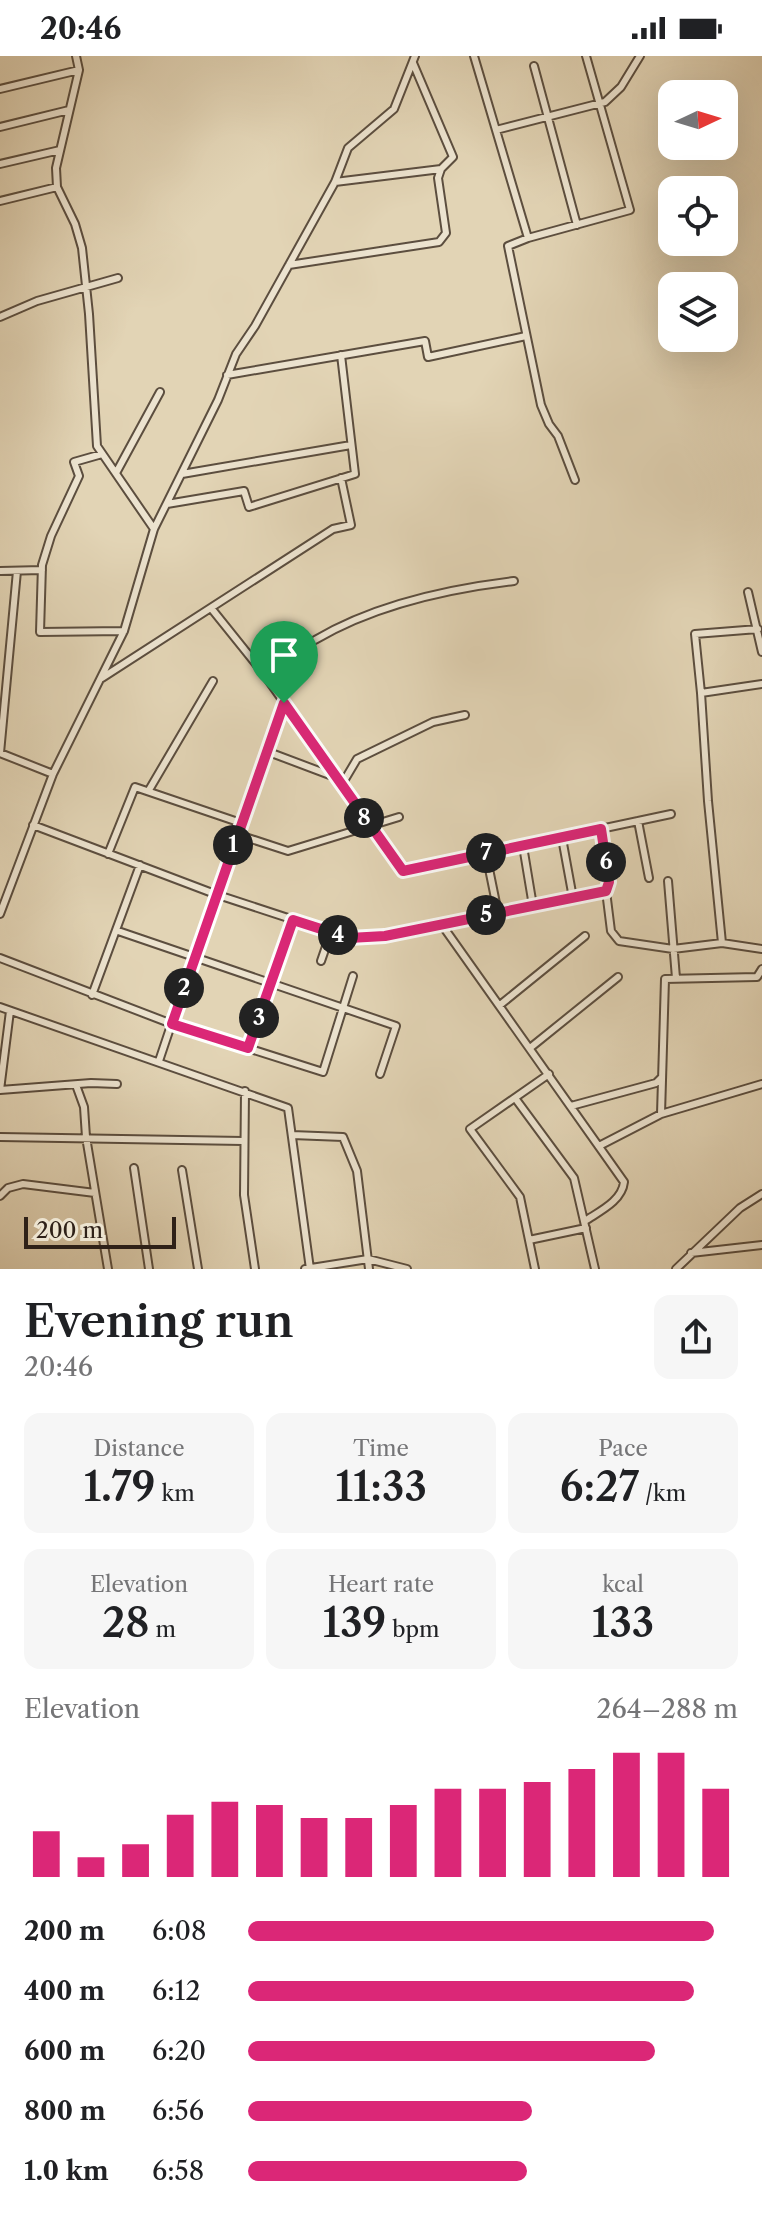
<!DOCTYPE html>
<meta charset="utf-8">
<style>
body{margin:0;font-family:"Libre Caslon Text",serif;background:#f6f6f6;color:#202124;height:100vh;display:flex;flex-direction:column;font-size:30px;white-space:nowrap}
*{box-sizing:border-box;margin:0}
p{font-size:26px;color:#757577}
.icon{flex:none;width:44px;height:44px;fill:none;stroke:currentColor;stroke-width:2;stroke-linecap:round;stroke-linejoin:round}
.map{position:relative;height:1213px;overflow:hidden}
.details{display:flex;flex-direction:column;background:#fff;flex:1}
.details>*{flex:none}
.needle{width:52px;rotate:86deg}
.tools{position:absolute;left:658px;top:24px;display:grid;gap:16px}
.tools a{display:grid;place-items:center;width:80px;height:80px;border-radius:16px;background:#fff;box-shadow:0 8px 32px #0002;font-size:40px}
.scale{position:absolute;left:24px;bottom:20px;width:152px;box-sizing:border-box;padding-left:8px;border:4px solid #2f2118;border-top:0;font-size:22px;line-height:28px;white-space:nowrap;color:#2f2118;-webkit-text-stroke:6px #ece3cf;paint-order:stroke}
.pin{position:absolute;display:grid;place-items:center;width:68px;height:68px;color:#fff;margin:-82px -34px;border-radius:50% 50% 50% 0;rotate:-45deg;box-shadow:0 0 8px #0007}
.pin .icon{rotate:45deg}
.km{position:absolute;width:40px;height:40px;margin:-20px;border-radius:50%;background:#222;color:#fff;font-size:22px;line-height:40px;text-align:center}
.round{display:grid;place-items:center;flex:none;width:84px;height:84px;border-radius:16px;background:#f6f6f6}
.summary{display:flex;align-items:center;justify-content:space-between;height:136px;padding:0 24px}
h1{font-size:44px;font-weight:600;line-height:60px}
.metrics{display:grid;grid-template-columns:repeat(3,1fr);gap:12px;height:136px;padding:8px 24px}
.metrics div{display:grid;align-content:center;border-radius:16px;background:#f6f6f6;text-align:center}
.metrics b{font-size:40px;font-weight:600}
.metrics small{font-size:22px;font-weight:400}
.metrics p{font-size:22px}
.chart{height:224px;padding:16px 24px}
.chart p{display:flex;justify-content:space-between}
.chart svg{width:100%;height:144px;margin-top:8px;stroke:#db2777;stroke-width:6}
ul{padding:0 24px;list-style:none;font-size:26px}
li{display:grid;grid-template-columns:128px 96px 1fr;align-items:center;height:60px}
li i{height:20px;border-radius:10px;background:#db2777}
.status{display:flex;justify-content:space-between;align-items:center;height:56px;padding:0 40px;background:#fff;direction:ltr}
.status svg{height:22px;fill:currentColor}
.map>svg:first-child{display:block}
.lines{fill:none;stroke-linecap:round;stroke-linejoin:round}
.minor-casing{stroke:#5c4e3f;stroke-width:10}
.minor{stroke:#ece3cf;stroke-width:6}
.route-casing{stroke:#fff;stroke-width:16}
.route{stroke:#db2777;stroke-width:10}
</style>
<div class="status"><b>20:46</b><svg viewBox="0 0 49 12"><path d="M0 12V9h3v3zM5 12V6h3v6zM10 12V3h3v9zM15 12V0h3v12zM26 1h20v11H26zM47 4h2v5h-2z"/></svg></div>
<div class="map">
<svg width="762" height="1213" viewBox="0 0 762 1213">
<rect width="100%" height="100%" fill="#e2d4b5"/>
<filter id="stains"><feTurbulence type="fractalNoise" baseFrequency=".0025" numOctaves="4"/><feColorMatrix values="0 0 0 0 .2 0 0 0 0 .09 0 0 0 0 .02 0 0 0 .5 -.17"/></filter>
<radialGradient id="worn" r=".72"><stop offset=".6" stop-color="#630" stop-opacity="0"/><stop offset="1" stop-color="#630" stop-opacity=".3"/></radialGradient>
<g class="lines">
<g class="minor-casing">
<path id="minor" d="M76 0 79 14 56 112 57 131 75 168 82 192 89 258 97 390 154 473
M474 0 528 182
M534 10 577 169
M0 33 79 14
M0 71 69 54
M496 74 605 46 621 31 640 0
M0 108 60 94
M335 126 441 113 453 101 413 7
M0 145 57 131
M289 209 439 186 446 177 438 122 441 113
M0 261 37 245 118 222
M227 319 425 285 428 301 526 280
M102 398 74 406 79 420 51 480 42 509 40 576 124 575
M116 417 160 336
M182 418 351 389
M575 424 558 380 549 368 541 349 508 190 528 182 630 154 586 0
M167 448 244 435 249 451 355 418 341 299
M0 515 42 514
M17 515 0 697 53 718
M748 536 762 596
M211 552 264 618 403 815 671 758
M264 618C281 606 297 594 315 584 374 549 447 533 514 525
M102 622 333 473 351 469 341 422
M701 637 695 578 758 573
M266 695 335 721
M341 730 357 703 433 666 465 659
M149 734 213 625
M638 765 649 822
M33 769 215 838 349 882 385 880 606 835 609 826 601 773
M236 778 288 795 399 761
M562 782 573 842
M523 790 533 850
M108 798 135 731 241 767
M486 798 498 857
M668 825 676 922
M606 835 611 875 619 885 673 893 722 887 762 893
M0 858 53 718 124 575 154 473 218 344 236 298 255 270 335 126 348 92 394 53 415 0
M442 869 624 1126C622 1145 600 1155 585 1165
M118 875 396 970 380 1018
M722 887 708 745 701 637 762 628
M0 902 172 968 323 1016 353 920
M321 905 331 876
M92 939 140 809
M500 949 585 880
M0 951 288 1052 310 1213
M248 992 293 864
M530 992 618 921
M159 1005 215 838 284 647
M76 1029 84 1051 86 1081 108 1213
M0 1034 91 1027 117 1028
M0 1034 10 955
M245 1035 244 1139 255 1213
M515 1042 574 1122 595 1213
M571 1050 656 1027 662 1021
M661 1058 665 923 757 921 762 913
M292 1079 343 1081 357 1115 369 1213
M0 1081 243 1085
M599 1090 661 1058 762 1028
M134 1112 149 1213
M182 1114 198 1213
M0 1140 8 1132 23 1128 95 1137
M529 1184 586 1172
M691 1197 762 1189
M305 1213 368 1203 407 1213
M535 1213 520 1141 470 1073 549 1018
M676 1213 740 1152 762 1138"/>
</g>
<use href="#minor" class="minor"/>
</g>
<g class="lines">
<g class="route-casing">
<path id="route" d="M284 647 403 815 601 773 609 826 606 835 385 880 349 882 293 864 248 992 172 968Z"/>
</g>
<use href="#route" class="route"/>
</g>
<rect width="100%" height="100%" filter="url(#stains)"/>
<rect width="100%" height="100%" fill="url(#worn)"/>
</svg>
<div class="tools">
<a><svg class="needle" viewBox="-14 -14 28 28"><path d="M0-13l5 13h-10z" fill="#e53935"/><path d="M0 13l5-13h-10z" fill="#757577"/></svg></a>
<a><svg class="icon" aria-label="locate" viewBox="0 0 24 24"><circle cx="12" cy="12" r="6"/><path d="M12 2v4M12 18v4M2 12h4M18 12h4"/></svg></a>
<a><svg class="icon" aria-label="layers" viewBox="0 0 24 24"><path d="M12 4l9 5-9 5-9-5zM3 14l9 5 9-5"/></svg></a>
</div>
<div class="scale">200 m</div>
<div class="pin" style="left:284px;top:647px;background:#1e9e55"><svg class="icon" aria-label="arrive" viewBox="0 0 24 24"><path d="M6 21V4h12l-3 4 3 4H6"/></svg></div>
<b class="km" style="left:233px;top:789px">1</b>
<b class="km" style="left:184px;top:932px">2</b>
<b class="km" style="left:259px;top:962px">3</b>
<b class="km" style="left:338px;top:879px">4</b>
<b class="km" style="left:486px;top:859px">5</b>
<b class="km" style="left:606px;top:806px">6</b>
<b class="km" style="left:486px;top:797px">7</b>
<b class="km" style="left:364px;top:762px">8</b>
</div>
<section class="details">
<div class="summary"><div><h1>Evening run</h1><p>20:46</p></div><a class="round"><svg class="icon" aria-label="share" viewBox="0 0 24 24"><path d="M12 15V3M7 8l5-5 5 5M5 13v7h14v-7"/></svg></a></div>
<div class="metrics">
<div><p>Distance</p><b>1.79<small> km</small></b></div>
<div><p>Time</p><b>11:33</b></div>
<div><p>Pace</p><b>6:27<small> /km</small></b></div>
</div>
<div class="metrics">
<div><p>Elevation</p><b>28<small> m</small></b></div>
<div><p>Heart rate</p><b>139<small> bpm</small></b></div>
<div><p>kcal</p><b>133</b></div>
</div>
<div class="chart"><p><span>Elevation</span>264–288 m</p>
<svg viewBox="0 0 160 44" preserveAspectRatio="none"><path d="M5 44V30M15 44V38M25 44V34M35 44V25M45 44V21M55 44V22M65 44V26M75 44V26M85 44V22M95 44V17M105 44V17M115 44V15M125 44V11M135 44V6M145 44V6M155 44V17"/></svg>
</div>
<ul>
<li><b>200 m</b>6:08<i style="width:95%"></i></li>
<li><b>400 m</b>6:12<i style="width:91%"></i></li>
<li><b>600 m</b>6:20<i style="width:83%"></i></li>
<li><b>800 m</b>6:56<i style="width:58%"></i></li>
<li><b>1.0 km</b>6:58<i style="width:57%"></i></li>
</ul>
</section>
